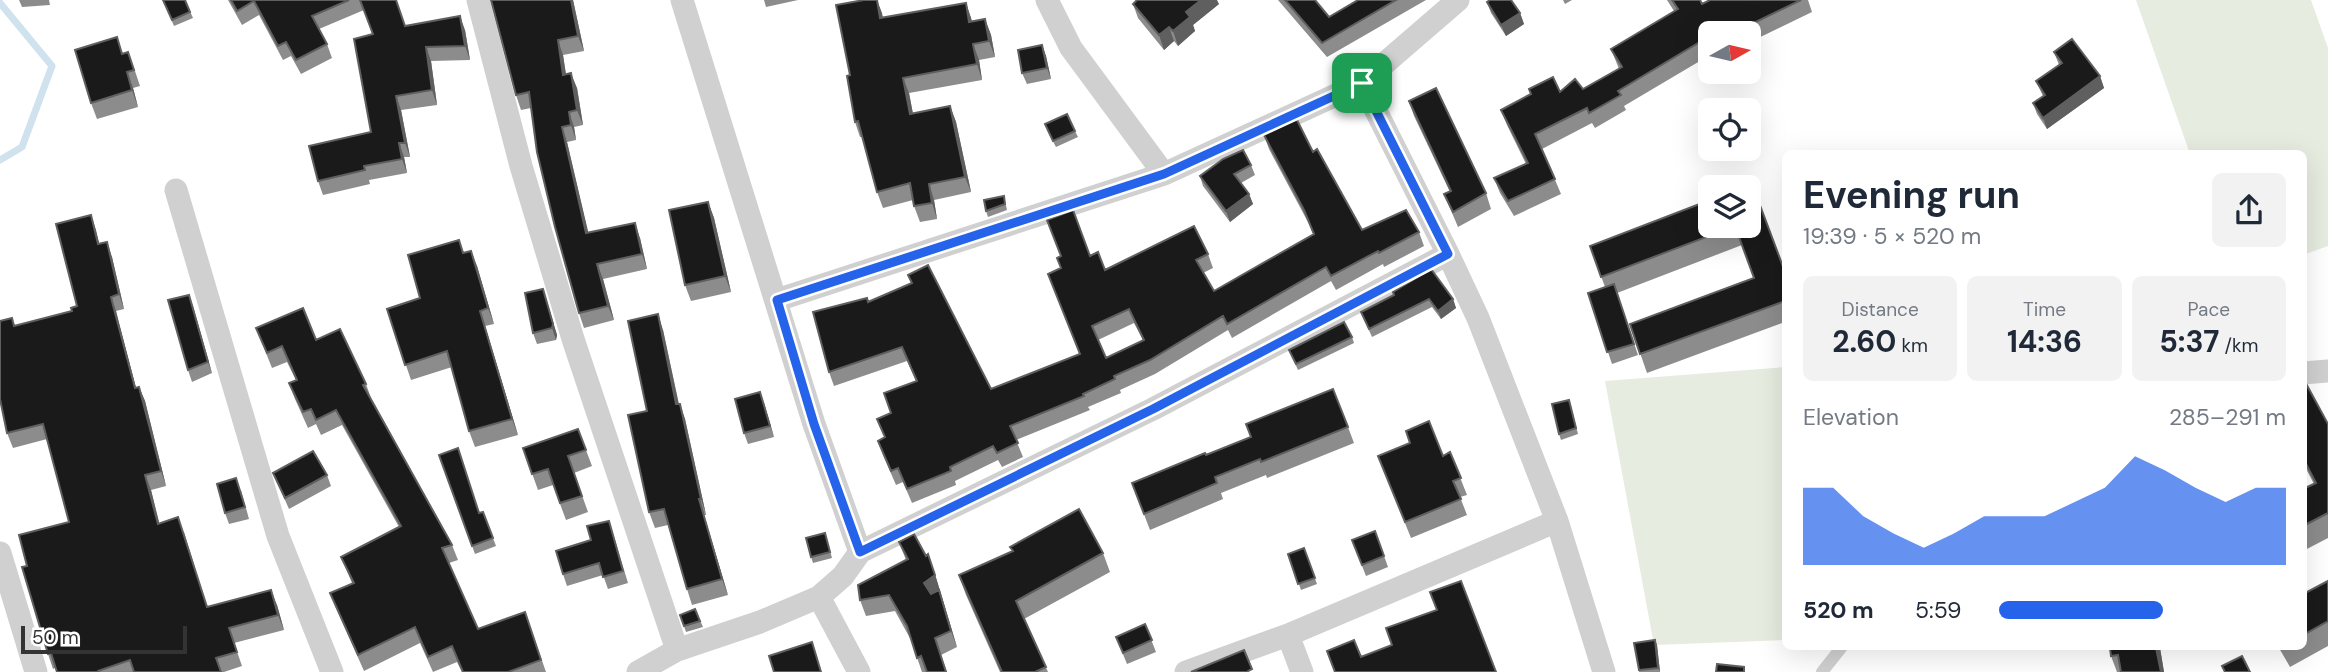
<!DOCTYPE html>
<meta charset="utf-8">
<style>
body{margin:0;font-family:"DM Sans",sans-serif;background:#f2f2f3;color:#1f2937;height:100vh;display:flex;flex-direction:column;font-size:26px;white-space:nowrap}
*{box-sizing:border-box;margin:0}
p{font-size:23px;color:#747a83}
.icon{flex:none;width:38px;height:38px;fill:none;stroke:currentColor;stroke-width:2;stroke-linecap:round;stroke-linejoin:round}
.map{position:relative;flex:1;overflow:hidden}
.details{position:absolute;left:1782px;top:150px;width:525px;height:500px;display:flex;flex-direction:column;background:#fff;border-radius:10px;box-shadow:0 7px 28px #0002}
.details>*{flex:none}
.needle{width:46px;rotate:82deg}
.tools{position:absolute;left:1698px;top:21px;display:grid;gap:14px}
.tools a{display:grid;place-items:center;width:63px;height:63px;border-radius:10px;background:#fff;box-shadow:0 7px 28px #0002;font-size:35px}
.scale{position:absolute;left:21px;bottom:18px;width:166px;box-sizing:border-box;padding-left:7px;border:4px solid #333;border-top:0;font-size:19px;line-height:24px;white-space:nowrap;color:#333;-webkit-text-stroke:5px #fff;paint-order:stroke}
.pin{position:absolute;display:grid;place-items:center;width:60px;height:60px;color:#fff;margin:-30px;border-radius:14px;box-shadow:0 4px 10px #0006}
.round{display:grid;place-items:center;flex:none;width:74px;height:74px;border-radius:10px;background:#f2f2f3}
.overview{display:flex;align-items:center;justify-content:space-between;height:119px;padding:0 21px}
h1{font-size:38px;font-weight:700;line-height:52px}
.figures{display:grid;grid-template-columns:repeat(3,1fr);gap:10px;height:119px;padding:7px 21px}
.figures div{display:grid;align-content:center;border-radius:10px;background:#f2f2f3;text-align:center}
.figures b{font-size:30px;font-weight:700}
.figures small{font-size:19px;font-weight:400}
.figures p{font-size:19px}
.chart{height:196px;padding:14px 21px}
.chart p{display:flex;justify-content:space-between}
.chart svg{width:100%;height:126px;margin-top:7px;fill:#2563eb;opacity:.7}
ul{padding:0 21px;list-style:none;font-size:23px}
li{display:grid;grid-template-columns:112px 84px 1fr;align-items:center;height:52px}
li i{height:18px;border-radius:9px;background:#2563eb}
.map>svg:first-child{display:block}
.green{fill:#e6ecdf}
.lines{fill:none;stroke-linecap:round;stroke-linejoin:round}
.stream{stroke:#cfe2ee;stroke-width:7}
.lane{stroke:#d0d0d0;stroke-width:12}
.street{stroke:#d0d0d0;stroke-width:23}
.wall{fill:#8c8c8c;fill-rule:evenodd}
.shaded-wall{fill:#5f5f5f}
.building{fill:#1a1a1a;stroke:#5f5f5f;stroke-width:2;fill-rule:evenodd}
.route-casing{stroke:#fff;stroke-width:14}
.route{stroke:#2563eb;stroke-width:9}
</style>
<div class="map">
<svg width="2328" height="672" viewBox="0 0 2328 672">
<rect width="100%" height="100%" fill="#fff"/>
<path class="green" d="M2136 0H2311L2328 48V246L2303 255V154H2190Z
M1785 367V640L1654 645 1605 381Z"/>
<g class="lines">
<path class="stream" d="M0 3 52 66 22 147 0 160"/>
<path class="lane" d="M1822 672 1841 648"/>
<path class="street" d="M478 0 521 166 573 339 677 650
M1047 0 1071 48 1164 174
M1362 83 1448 254 1478 318 1557 521 1604 672
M176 190 278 536 332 672
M777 300 1164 174 1362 83 1458 0
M2303 373 2328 371
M860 552 1153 409 1448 254
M0 553 36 672
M819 597 859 672
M1288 635 1302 672
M638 672 677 650 760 622 819 597 843 576 860 552 814 424 682 0
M1186 672 1288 635 1557 521"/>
</g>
<path class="wall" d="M19 0H49L50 5 22 7Z
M163 0H185L193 18 174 26Z
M228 0H396L405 26 465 30 470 60 431 61 437 105 401 110 410 157H404L407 173 369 180 370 184 323 195 318 181 371 132 372 34 364 10 319 29 327 44 332 58 301 74 291 56 283 60 259 15 242 25Z
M491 0H573L584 51 563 55 566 74 577 88 583 125 574 127 576 140 567 142 588 233 640 238 647 269 603 279 614 320 584 328 579 313 531 108 521 110 516 95Z
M764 0H798L766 7Z
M877 0 883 18 966 3 972 21 985 19 991 35 995 57 979 60 982 80 909 93 913 114 950 106 956 122 971 192 934 200 937 219 920 222 914 206 913 200 883 208 877 192 863 137H860L855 122 850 75Z
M1278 0H1315L1329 17 1358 0H1426L1327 57Z
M1563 0H1572L1565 4Z
M1667 0H1700L1702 4 1710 0H1808L1812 12 1748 43V33H1710V65L1705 58 1624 106 1626 110 1595 128 1592 123 1542 149 1561 194 1514 216 1500 193 1494 178 1526 164 1507 125 1501 110 1531 95 1529 89 1560 92 1583 89 1619 69 1611 49 1674 11Z
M1487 2 1520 13 1524 24 1506 36 1491 13Z
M1133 4H1219L1193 25 1195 31 1178 46 1174 41 1164 50 1138 18Z
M1042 45 1046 56 1051 79 1027 84 1022 73Z
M2054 52 2100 76 2104 88 2047 129 2037 114 2033 103 2043 96 2036 81 2059 65Z
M123 54 134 68 140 86 133 88 138 107 97 119 91 103Z
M1409 101 1486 193 1491 209 1458 227 1444 194 1450 192 1414 116Z
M1047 130 1075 131 1078 137 1056 147Z
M1264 135 1313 152 1362 230 1419 232 1424 246 1384 267 1383 264 1336 290 1331 281 1232 338 1228 330 1155 374 1120 390 1121 393 1088 407 1090 410 1016 440 1023 457 1002 467 998 460 955 481 956 485 912 503 903 482 896 485 883 455 878 441 885 438 877 419 891 413 916 381 907 361 834 386 829 372 868 302 911 283 908 275 991 389 1079 354 1061 268 1057 258 1090 256 1105 270 1208 254 1213 268 1203 273 1214 291 1313 234 1309 224 1269 149ZM1134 323 1143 340 1106 358 1098 340Z
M1251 165 1255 175 1241 183 1249 194 1253 204 1230 222 1203 186 1200 176Z
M1004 196 1007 210 988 217 986 211Z
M1710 200 1748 226 1785 272V322L1647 373 1630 324 1754 278 1742 245 1617 293 1638 355 1612 364 1588 293 1605 287 1590 246Z
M708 202 714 218 731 292 691 301 685 285Z
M91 215 99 244 112 257 124 309 116 311 119 324 136 388 139 387 145 401 166 486 151 490 159 523 184 532 207 607 277 605 284 630 234 643 242 666 224 672H57L55 668 53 669 48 654 27 566 69 522 47 439 13 448 7 433 12 318 15 326 72 311 77 306Z
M459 240 464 253 477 266 494 324 485 326 518 435 475 447 469 431 452 367 411 380 387 309 420 298Z
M189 295 212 373 192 382 188 370Z
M1394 295 1453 299 1456 308 1441 319 1432 307 1372 337 1361 312Z
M547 301 557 335 556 340 537 344 533 333Z
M256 328 316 340 366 384 371 398 452 545 458 560 449 563 478 629 525 612 546 672H462L457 662 433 672 420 643 364 671 336 608 330 593 352 583 341 557 399 527 342 425 321 435 316 424 308 428 295 399 289 383 296 380 287 362 272 368Z
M663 330 679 404 685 419 706 515H704L728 595 692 605 687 589 668 525 655 528 649 512 647 411Z
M1352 337 1354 343 1298 370 1289 350Z
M2303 378 2328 424V538L2303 551V489L2314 484 2303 463Z
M764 403 774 437 748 444 744 433Z
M1571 406 1578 434 1561 440 1559 434Z
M1348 427 1354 443 1267 478 1266 475 1221 493 1223 499 1150 530 1132 483 1206 455Z
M578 429 592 466 574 473 588 512 566 520 553 485 538 490 523 448Z
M1450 452 1467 495 1460 497 1467 515 1411 538 1378 456H1443Z
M439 455 480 513 483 512 496 546 475 554Z
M273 473 327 475 331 486 289 509Z
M241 490 249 519 229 524 225 513Z
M1375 531 1388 567 1366 576 1352 540Z
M613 533 628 583 608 589 603 575 567 586 563 574Z
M825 533 832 558 813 563 811 557Z
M899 542 934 571 957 647 941 655 947 672H922L911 640 895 611 866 616 860 600 906 560Z
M1010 547 1103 553 1110 572 1024 619 1048 672H1000L966 595 959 575 1012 551Z
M1304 548 1317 584 1301 590 1288 554Z
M2328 581V646L2290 667 2279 648H2303V594Z
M695 609 703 627 686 632 684 626Z
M1145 624 1156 652 1127 664 1116 637Z
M1655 640 1657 645 1660 672H1639L1634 643Z
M2160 648 2164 672H2117L2111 656Z"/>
<path class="shaded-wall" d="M571 0H573L584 51 578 36Z
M877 0 882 13 886 34 880 18Z
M1201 0H1217L1219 4 1193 25 1195 31 1178 46 1173 31 1186 12Z
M966 3 971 18 975 38 969 22Z
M1520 13 1524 24 1506 36 1501 25Z
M460 16 465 30 470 60 465 46Z
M985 19 991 35 995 57 989 41Z
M1169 27 1174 41 1164 50 1159 35Z
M558 40 563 55 568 89 563 75Z
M973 44 979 60 982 80 977 64Z
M1042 45 1046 56 1051 79 1047 68Z
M426 47 431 61 437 105 432 90Z
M1710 51V62L1706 53Z
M127 72 133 88 138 107 132 90Z
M571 73 577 88 583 125 577 110Z
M2100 76 2104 88 2047 129 2043 118Z
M903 78 909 93 916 130 910 114Z
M396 96 401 110 410 157 405 143Z
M950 106 956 122 971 192 965 177Z
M569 112 574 127 576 140 571 125Z
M562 127 567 142 592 248 586 233Z
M399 143 404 157 407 173 402 159Z
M929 184 934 200 937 219 932 203Z
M1249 194 1253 204 1230 222 1226 211Z
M708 202 714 218 731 292 725 276Z
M91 215 96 230 103 259 98 244Z
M635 223 640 238 647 269 642 254Z
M107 242 112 257 124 309 119 294Z
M471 251 477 266 494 324 488 308Z
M597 264 603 279 614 320 608 306Z
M543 289 557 335 556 340 552 328Z
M189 295 193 306 212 373 208 362Z
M111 297 116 311 140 403 135 388Z
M1453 299 1456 308 1441 319 1438 311Z
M480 311 485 326 518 435 512 419Z
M658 314 663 330 682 420 676 404Z
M139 387 145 401 166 486 161 471Z
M760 392 764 403 774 437 770 426Z
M680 404 685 419 706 515 701 499Z
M145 475 151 490 163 538 158 524Z
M699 499 704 515 728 595 722 579Z
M928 554 934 571 957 647 951 631 930 600 924 583Z
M271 590 277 605 284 630 278 615Z
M1655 640 1657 645 1660 672 1658 668Z
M2156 648H2160L2164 672H2161Z"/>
<path class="building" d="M163 0H185L190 12 172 20Z
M231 0H349L312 16 327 44 296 60 286 42 278 46 254 1 237 11Z
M360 0H396L405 26 460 16 465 46 426 47 432 90 396 96 405 143H399L402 159 364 166 365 170 318 181 309 146 371 132 354 39 373 34Z
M491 0H571L578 36 558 40 563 75 571 73 577 110 569 112 571 125 562 127 586 233 635 223 642 254 597 264 608 306 579 313 555 227 537 152 529 92 516 95Z
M864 0H877L880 18 966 3 969 22 985 19 989 41 973 44 977 64 903 78 910 114 950 106 965 177 929 184 932 203 914 206 910 183 877 192 858 121 855 122 847 76 850 75 836 5Z
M1137 0H1201L1186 12 1190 17 1173 31 1169 27 1159 35 1133 4Z
M1285 0H1315L1329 17 1358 0H1396L1322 43Z
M1490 0H1511L1520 13 1501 25 1487 2Z
M1672 0H1700L1702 4 1710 0H1801L1733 33H1710V51L1706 53 1700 42 1618 91 1621 95 1589 113 1587 108 1535 134 1555 179 1508 201 1494 178 1528 163 1501 110 1531 94 1529 89 1553 77 1560 92 1575 79 1583 89 1622 67 1611 49 1678 9Z
M117 37 122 54 128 52 134 70 127 72 132 90 91 103 75 50Z
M2072 39 2100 76 2043 118 2033 103 2045 95 2036 81 2062 63 2054 52Z
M1042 45 1047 68 1022 73 1018 50Z
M1436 88 1486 193 1453 212 1444 194 1451 191 1409 101Z
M1067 114 1075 131 1053 141 1045 124Z
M1296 118 1313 152 1317 149 1362 230 1406 210 1419 232 1379 253 1378 251 1331 276 1326 267 1227 324 1223 316 1150 360 1114 376 1115 379 1083 394 1084 396 1010 426 1018 443 997 453 993 446 950 467 951 471 907 489 898 468 891 471 878 441 885 437 877 419 891 413 884 393 917 381 902 347 829 372 813 312 867 298 868 302 912 283 908 275 928 265 991 389 1080 354 1048 274 1061 268 1057 258 1061 256 1047 220 1073 210 1090 256 1098 252 1105 270 1194 226 1208 254 1196 260 1214 291 1314 234 1304 210 1264 135ZM1129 309 1144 340 1106 358 1092 326Z
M1243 150 1251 165 1234 174 1249 194 1226 211 1200 176 1223 159Z
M1752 184 1785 272V301L1640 354 1630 324 1754 278 1735 226 1601 277 1590 246 1710 200V226H1748V187H1744Z
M1004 196 1005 204 986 211 984 200Z
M708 202 725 276 685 285 669 210Z
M91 215 98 244 107 242 119 294 111 297 114 309 135 388 139 387 161 471 145 475 158 524 178 517 207 607 271 590 278 615 229 628 237 652 216 658 221 672H134L130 660 98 671V672H57L51 653 48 654 22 567 27 566 19 535 69 522 43 424 7 433 0 399V321L12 318 14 326 72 311 71 308 77 306 56 224Z
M459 240 463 253 471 251 488 308 480 311 512 419 469 431 447 351 405 365 387 309 420 298 408 255Z
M1431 269 1453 299 1438 311 1429 299 1369 329 1361 312 1394 295 1393 292Z
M1614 284 1634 344 1607 352 1588 293Z
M543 289 553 324 552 328 533 333 525 293Z
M189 295 208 362 188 370 168 300Z
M303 308 316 340 340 329 366 384 363 385 452 545 442 548 478 629 525 612 541 660 508 672H463L452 646 428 657 415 627 358 655 330 593 354 583 341 557 401 526 336 410 316 420 311 409 303 412 289 383 297 380 282 346 267 353 256 328Z
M658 314 676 404H680L701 499H699L722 579 687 589 664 509 649 512 628 415 647 411 628 321Z
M1344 322 1352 337 1296 364 1289 350Z
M2303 378 2328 424V513L2303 526V489L2316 483 2303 458Z
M1333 389 1348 427 1261 462 1260 459 1215 477 1217 483 1144 514 1132 483 1205 453 1206 455 1251 437 1246 424Z
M760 392 770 426 744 433 735 399Z
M1569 400 1576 428 1559 434 1552 404Z
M1429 421 1443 456 1450 452 1461 478 1453 481 1461 499 1405 522 1378 456 1410 443 1406 431Z
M578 429 586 450 568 456 582 496 560 503 548 469 532 474 523 448Z
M458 448 479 513 483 512 493 538 472 546 439 455Z
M313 451 327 475 285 498 273 473Z
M236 478 245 507 225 513 217 484Z
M1079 509 1103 553 1016 601 1046 667 1035 672H1002L959 575 1013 551 1010 547Z
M609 521 623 571 603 577 599 563 563 574 556 551 591 540 587 526Z
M1375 531 1384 556 1362 565 1352 540Z
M825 533 830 552 811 557 806 538Z
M914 534 926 556 928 554 935 575 924 583 931 594 939 590 951 631 935 638 946 672H927L921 656 917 658 907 626 889 595 860 600 858 585 908 559 899 542Z
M1304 548 1315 578 1298 584 1288 554Z
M1461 581 1496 672H1335L1327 651 1354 640 1361 657 1392 645 1386 628 1437 610 1430 592Z
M2328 581V621L2303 635V594Z
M695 609 700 621 684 626 680 615Z
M1145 624 1152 640 1123 653 1116 637Z
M1655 640 1658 668 1639 670 1634 643Z
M812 642 821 672H774L769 656Z
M2110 648H2156L2161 672H2121L2118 655 2111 656Z
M1244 650 1252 669 1248 671V672H1191Z
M2242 656 2250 672H2225L2222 666Z
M1717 664 1744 667V672H1716Z"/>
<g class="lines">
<g class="route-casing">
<path id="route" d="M1362 83 1448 254 1153 409 860 552 814 424 777 300 1164 174Z"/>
</g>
<use href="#route" class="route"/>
</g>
</svg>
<div class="tools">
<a><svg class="needle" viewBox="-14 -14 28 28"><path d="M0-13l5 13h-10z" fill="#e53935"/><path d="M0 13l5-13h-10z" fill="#747a83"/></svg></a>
<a><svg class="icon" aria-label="locate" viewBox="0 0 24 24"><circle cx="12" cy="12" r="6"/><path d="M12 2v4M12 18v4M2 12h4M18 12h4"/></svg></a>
<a><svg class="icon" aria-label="layers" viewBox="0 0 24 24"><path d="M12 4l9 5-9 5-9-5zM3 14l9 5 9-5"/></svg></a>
</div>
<div class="scale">50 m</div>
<div class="pin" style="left:1362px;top:83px;background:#1e9e55"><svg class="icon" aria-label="arrive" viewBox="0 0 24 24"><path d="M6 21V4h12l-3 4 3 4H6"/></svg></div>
<section class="details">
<div class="overview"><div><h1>Evening run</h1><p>19:39 · 5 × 520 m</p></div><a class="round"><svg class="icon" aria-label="share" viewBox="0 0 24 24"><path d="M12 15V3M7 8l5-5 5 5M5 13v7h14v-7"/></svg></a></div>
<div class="figures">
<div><p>Distance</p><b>2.60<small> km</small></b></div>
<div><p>Time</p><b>14:36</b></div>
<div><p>Pace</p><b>5:37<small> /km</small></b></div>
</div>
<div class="chart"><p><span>Elevation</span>285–291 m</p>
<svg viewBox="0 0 160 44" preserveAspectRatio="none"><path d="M0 44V17L10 17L20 27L30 33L40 38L50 33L60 27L70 27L80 27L90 22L100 17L110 6L120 11L130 17L140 22L150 17L160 17V44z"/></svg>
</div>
<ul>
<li><b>520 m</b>5:59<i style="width:57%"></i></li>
</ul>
</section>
</div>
